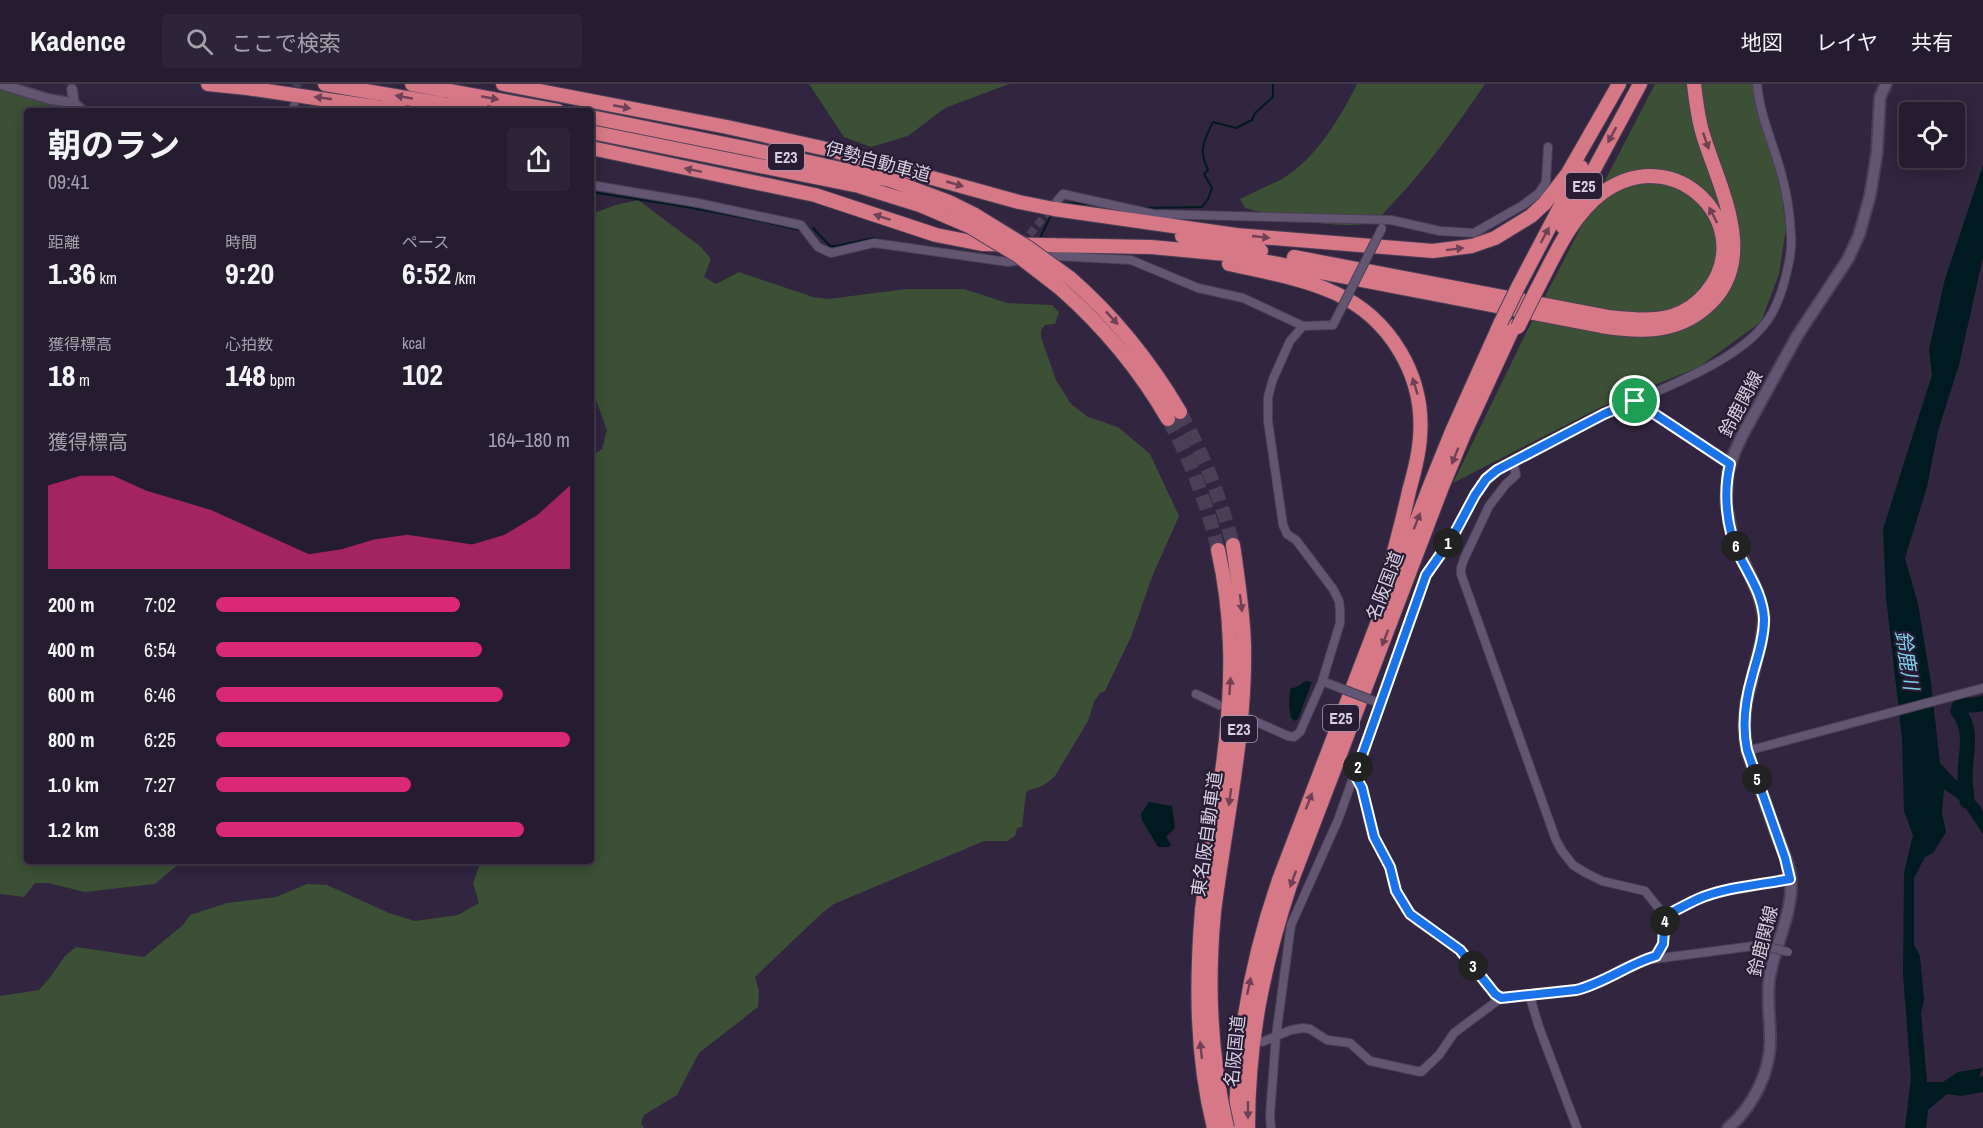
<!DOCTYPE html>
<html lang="ja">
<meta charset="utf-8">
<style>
body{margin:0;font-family:"Archivo Narrow","Noto Sans JP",sans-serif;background:#2d2537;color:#f1f3f6;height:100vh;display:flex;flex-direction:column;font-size:22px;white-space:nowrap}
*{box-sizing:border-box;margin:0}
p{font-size:20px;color:#a3a1aa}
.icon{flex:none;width:33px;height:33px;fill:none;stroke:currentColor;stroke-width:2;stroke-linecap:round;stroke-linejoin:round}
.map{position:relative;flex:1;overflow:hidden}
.drawer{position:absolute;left:24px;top:24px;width:570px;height:756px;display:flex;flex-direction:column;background:#251c2f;border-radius:6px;box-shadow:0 3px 15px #0003,0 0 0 2px #423a4b}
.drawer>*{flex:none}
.buttons{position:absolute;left:1899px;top:18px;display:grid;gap:12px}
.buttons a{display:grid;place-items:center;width:66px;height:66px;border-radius:6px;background:#251c2f;box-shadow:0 3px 15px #0003,0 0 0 2px #423a4b;font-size:30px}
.pin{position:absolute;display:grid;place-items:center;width:51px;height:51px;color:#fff;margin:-26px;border:3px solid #fff;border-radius:50%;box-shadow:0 2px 6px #0007}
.km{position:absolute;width:30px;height:30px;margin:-15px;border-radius:50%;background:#222;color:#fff;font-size:16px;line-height:30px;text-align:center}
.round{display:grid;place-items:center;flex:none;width:63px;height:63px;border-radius:6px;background:#2d2537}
.headline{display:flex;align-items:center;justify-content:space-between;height:102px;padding:0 24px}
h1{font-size:33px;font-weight:700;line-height:45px}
.figures{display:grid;grid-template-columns:repeat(3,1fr);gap:9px;height:102px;padding:6px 24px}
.figures div{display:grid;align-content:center}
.figures b{font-size:30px;font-weight:700}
.figures small{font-size:16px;font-weight:400}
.figures p{font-size:16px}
.chart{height:168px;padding:12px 24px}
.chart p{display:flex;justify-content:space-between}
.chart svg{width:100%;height:108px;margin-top:6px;fill:#db2777;opacity:.7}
ul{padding:0 24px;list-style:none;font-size:20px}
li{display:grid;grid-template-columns:96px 72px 1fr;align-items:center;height:45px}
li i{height:15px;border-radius:8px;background:#db2777}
header{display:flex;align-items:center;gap:36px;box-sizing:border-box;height:84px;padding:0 30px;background:#251c2f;border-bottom:2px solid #423a4b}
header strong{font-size:28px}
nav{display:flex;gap:33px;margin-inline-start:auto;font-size:21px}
.search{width:420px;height:54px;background:#2d2537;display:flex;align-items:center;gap:15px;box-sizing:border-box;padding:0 21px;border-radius:6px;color:#a3a1aa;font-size:22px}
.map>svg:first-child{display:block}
.green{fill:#3b5034}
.water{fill:#001a21}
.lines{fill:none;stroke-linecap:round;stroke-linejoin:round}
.stream{stroke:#001a21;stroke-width:2}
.river{stroke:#001a21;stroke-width:15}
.minor-tunnel{stroke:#4a3f57;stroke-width:8;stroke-dasharray:8 4;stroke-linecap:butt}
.motorway-tunnel{stroke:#4a3f57;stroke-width:14;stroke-dasharray:14 7;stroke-linecap:butt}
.minor-casing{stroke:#4a4056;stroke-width:10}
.tertiary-casing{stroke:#4a4056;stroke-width:12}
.secondary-casing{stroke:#4a4056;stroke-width:14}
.motorway-casing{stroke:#4a4056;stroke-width:16}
.minor{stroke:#635673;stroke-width:8}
.tertiary{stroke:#635673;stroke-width:9}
.secondary{stroke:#635673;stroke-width:10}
.motorway{stroke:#d77886;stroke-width:14}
.minor-bridge-casing{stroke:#4a4056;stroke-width:10;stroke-linecap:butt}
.motorway-bridge-casing{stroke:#4a4056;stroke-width:16;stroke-linecap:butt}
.minor-bridge{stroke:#635673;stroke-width:8}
.motorway-bridge{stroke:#d77886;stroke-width:14}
.oneway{fill:#6e4155}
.route-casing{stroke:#fff;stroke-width:12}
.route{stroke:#1a73e8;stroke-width:8}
.labels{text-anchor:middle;stroke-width:4.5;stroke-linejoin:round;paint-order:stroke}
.shield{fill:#281c35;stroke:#a29aad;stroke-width:1.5}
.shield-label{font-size:16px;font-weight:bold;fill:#d7d0e1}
.street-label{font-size:18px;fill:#d7d0e1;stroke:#281c35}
.water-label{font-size:20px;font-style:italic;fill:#7cd2ea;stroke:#281c35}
</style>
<header>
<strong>Kadence</strong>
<div class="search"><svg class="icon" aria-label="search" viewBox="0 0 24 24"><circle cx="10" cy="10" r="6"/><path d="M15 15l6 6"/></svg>ここで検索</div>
<nav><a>地図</a><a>レイヤ</a><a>共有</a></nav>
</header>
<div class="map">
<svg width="1983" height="1044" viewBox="0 0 1983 1044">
<rect width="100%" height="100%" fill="#31253f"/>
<path class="green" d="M809 0H1009L945 24 908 52 871 63 844 53Z
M1357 0H1485C1457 41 1427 84 1392 120 1387 125 1381 133 1376 136 1350 150 1273 131 1245 124L1240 115C1254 108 1268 102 1282 95 1316 75 1340 34 1357 0Z
M1655 0H1757L1778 80 1786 145 1779 190 1761 238 1699 283 1601 323 1453 399 1524 253Z
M0 6 72 27H27V777H182L155 800 85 808 48 799H35L24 813 0 810Z
M638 116 700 162 711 175 704 193 716 200 739 188 813 213 828 215 906 205H964L1007 219 1052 221 1059 228 1055 240 1045 241 1041 246V253L1056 296 1071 320 1088 333 1118 343 1150 370 1179 432 1152 493 1131 553 1105 607 1100 609 1094 618 1088 637 1055 692C1047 700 1040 704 1029 706L1026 709 1022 743 1017 744 1015 752 1007 757H984L834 820 821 830 755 893 759 907 758 923 699 969 677 1011 644 1031 641 1039 644 1044H0V912L39 906 51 892 65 872 76 863 144 873 183 841 190 831 227 819 276 813 307 800 327 801 389 829 415 837 458 831 479 819 473 799 479 783 477 777H591V373L602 365 607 346 591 302V130L616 121Z"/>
<path class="water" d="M1983 81V173L1959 281 1938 347 1927 403 1905 474 1918 520 1931 599 1940 679 1981 723 1983 728V750L1961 717 1944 705 1942 730 1946 748 1933 769 1925 773 1914 794V861L1920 872 1924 916 1921 929 1927 998H1943L1958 988 1983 984 1979 993 1983 992V1008L1961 1012 1947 1010 1928 1026 1926 1044H1905L1911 994 1903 891 1904 789 1913 751 1904 727 1902 654 1886 513 1883 445 1932 291 1929 266 1945 195Z
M1305 597 1312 598 1298 635 1295 637 1291 634 1289 621 1290 605 1299 602Z
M1149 718 1172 722 1175 744 1167 752V754L1171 761 1169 763H1158L1142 736 1141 730Z"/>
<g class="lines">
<path class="stream" d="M591 108 687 123 765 138 800 146 804 150
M1059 119 1092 120
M1140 124 1202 123 1208 115 1212 104 1204 90 1208 86C1198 65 1204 57 1213 38L1236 44 1252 36 1255 29 1273 13V0
M813 144 830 162H836L874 154 884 157
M1041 152 1050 133
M976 170 1009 174"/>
<path class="river" d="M1967 717C1967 709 1965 700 1965 693 1965 670 1974 647 1958 627L1959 623C1966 619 1974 623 1983 619"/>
<path class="minor-tunnel" d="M419 0 423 27
M295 15 297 0
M1022 160 1052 123
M1214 979 1242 967"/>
<path class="motorway-tunnel" d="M1180 328C1204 372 1220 412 1233 461
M1168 335C1191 377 1207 420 1218 466"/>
<g class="minor-casing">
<path id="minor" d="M294 27V22
M591 101 698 119 801 141 818 163 831 169 874 159 1008 178 1024 176
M1057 117 1063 110 1153 130 1391 136 1440 147 1474 149 1523 121 1539 109 1546 98 1548 63
M1042 174 1056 172 1131 176 1198 204 1243 214 1303 242
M1635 317 1730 380
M1196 610 1219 621
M1250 635 1288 652 1294 653 1300 648 1322 598 1340 539V526L1339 517 1333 505 1296 456 1287 450 1283 441 1268 337V313L1273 295 1290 257 1303 242 1333 241
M1747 667 1983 604
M1355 691 1362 704 1374 753 1390 783 1396 807 1410 830 1417 837 1460 866 1495 910 1501 914
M1665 832 1699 814 1716 809 1790 796
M1654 875 1761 861
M1529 910 1539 943 1577 1044
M1262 958 1291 946 1303 944 1310 945 1327 956 1350 959 1370 977 1421 988 1439 971 1454 949 1501 914 1576 907C1598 901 1616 888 1637 879 1643 876 1654 875 1658 870 1666 861 1665 843 1665 832L1645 807 1602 797 1586 789 1573 781 1562 767 1556 756 1461 490V484L1464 475 1489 422 1506 400 1516 391 1513 377
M1271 1044 1270 1031 1276 952 1291 841 1338 736 1426 491 1452 454 1475 411 1486 395 1497 385C1534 367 1569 346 1607 329 1653 308 1738 279 1767 237 1778 222 1783 205 1787 187 1790 175 1792 163 1791 151 1790 132 1787 110 1782 92 1774 61 1760 33 1757 0"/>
</g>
<g class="tertiary-casing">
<path id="tertiary" d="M0 0 49 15 74 19 83 27
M72 5 74 19"/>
</g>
<g class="secondary-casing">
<path id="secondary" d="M1728 1044C1754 1022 1772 985 1770 951 1770 931 1766 911 1770 891 1776 857 1796 824 1790 788 1787 775 1781 761 1776 749 1766 721 1757 694 1747 667L1744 643 1746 620 1761 558 1764 533 1758 509 1732 452 1726 418 1728 388 1735 367 1744 348 1797 252 1848 175 1859 151 1870 112 1877 68 1880 13 1886 0"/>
</g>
<g class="motorway-casing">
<path id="motorway" d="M208 0 247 4 402 27
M325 0 483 27
M412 0 558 27
M503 0 727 43 831 66 1019 118 1054 125 1236 151 1433 167 1472 162 1495 154 1531 132 1545 119 1568 89 1619 0
M591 33 750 65 890 96 949 118 975 131
M591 48 859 102 920 121 969 142
M591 64 815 111 936 151 982 160 1151 163 1226 170 1601 242C1638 248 1675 250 1705 224 1760 179 1721 107 1704 54 1698 36 1696 18 1694 0
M1563 143 1640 0
M1182 152 1261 167
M1294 173 1608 233C1630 235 1651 238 1672 232 1685 228 1697 220 1706 209 1760 145 1678 54 1602 109 1571 132 1554 173 1536 207
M1229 180C1265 188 1302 194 1335 209 1390 234 1425 292 1420 353 1419 372 1414 389 1409 407 1403 435 1395 463 1388 491
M1070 194C1115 233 1150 277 1180 328
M1518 203 1581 83
M1061 205C1104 243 1139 285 1168 335
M1202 826C1213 739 1233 650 1230 561 1229 529 1225 497 1218 466
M1214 828C1225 740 1246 650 1244 561 1243 527 1238 494 1233 461
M1236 1044C1236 958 1251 877 1279 796L1431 399 1453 345 1501 238
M1248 1044C1248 956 1263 884 1290 801L1442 403 1464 350 1514 242"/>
</g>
<use href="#minor" class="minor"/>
<use href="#tertiary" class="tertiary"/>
<use href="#secondary" class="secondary"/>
<use href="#motorway" class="motorway"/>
<g class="minor-bridge-casing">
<path id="minor-bridge" d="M1333 241 1382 144
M1327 599 1374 617
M1761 861 1788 868"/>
</g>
<g class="motorway-bridge-casing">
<path id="motorway-bridge" d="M975 131 1027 163 1070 194
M969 142 1017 171 1061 205
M1501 238 1518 203
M1518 243 1536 207
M1202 826C1196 899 1196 972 1214 1044
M1214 828C1207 901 1210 972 1227 1044"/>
</g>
<use href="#minor-bridge" class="minor-bridge"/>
<use href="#motorway-bridge" class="motorway-bridge"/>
</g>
<defs><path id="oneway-solid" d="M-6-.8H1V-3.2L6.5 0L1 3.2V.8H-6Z" transform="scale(1.5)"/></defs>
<g class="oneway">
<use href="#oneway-solid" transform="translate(404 13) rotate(-170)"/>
<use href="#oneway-solid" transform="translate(323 14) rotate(-172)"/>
<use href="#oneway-solid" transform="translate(490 14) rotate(11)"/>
<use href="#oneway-solid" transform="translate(622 23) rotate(11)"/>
<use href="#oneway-solid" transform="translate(1612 51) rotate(118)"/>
<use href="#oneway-solid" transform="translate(1706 57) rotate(71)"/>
<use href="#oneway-solid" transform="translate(693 86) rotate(-168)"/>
<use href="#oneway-solid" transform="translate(955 100) rotate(16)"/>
<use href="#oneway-solid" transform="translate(1713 131) rotate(-117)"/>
<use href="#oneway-solid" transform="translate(882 133) rotate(-162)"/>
<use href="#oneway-solid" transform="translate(1545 151) rotate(-62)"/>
<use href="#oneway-solid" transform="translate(1261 153) rotate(6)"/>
<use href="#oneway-solid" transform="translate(1455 165) rotate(-7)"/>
<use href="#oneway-solid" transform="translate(1112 234) rotate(47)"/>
<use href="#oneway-solid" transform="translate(1415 302) rotate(-107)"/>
<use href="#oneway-solid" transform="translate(1455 372) rotate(112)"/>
<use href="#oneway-solid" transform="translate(1417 437) rotate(-69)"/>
<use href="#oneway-solid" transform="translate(1241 519) rotate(83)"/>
<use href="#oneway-solid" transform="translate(1385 554) rotate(111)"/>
<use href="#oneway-solid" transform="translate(1230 602) rotate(-86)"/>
<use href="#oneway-solid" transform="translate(1230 713) rotate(98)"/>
<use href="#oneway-solid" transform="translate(1309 717) rotate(-69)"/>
<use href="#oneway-solid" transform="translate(1293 795) rotate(110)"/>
<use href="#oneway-solid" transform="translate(1249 902) rotate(-78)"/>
<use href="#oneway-solid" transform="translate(1201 966) rotate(-96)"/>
<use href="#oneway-solid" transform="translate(1248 1026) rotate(90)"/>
</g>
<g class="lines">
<g class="route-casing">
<path id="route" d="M1635 317 1730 380C1723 409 1726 443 1739 471 1749 491 1763 511 1764 535 1764 555 1757 574 1752 593 1745 617 1742 642 1747 666L1785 774 1790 795C1760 801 1726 803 1698 815 1687 820 1676 826 1665 832L1663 860 1656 872C1628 880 1605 899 1576 906L1501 914 1495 910 1460 866 1410 830 1396 807 1390 783 1374 753 1362 704 1355 691 1426 491 1452 454 1475 411 1486 395 1497 386 1604 330Z"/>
</g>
<use href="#route" class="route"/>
</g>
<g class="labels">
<g class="shield">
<rect x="768" y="60" width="36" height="26" rx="4.5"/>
<rect x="1566" y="89" width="36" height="26" rx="4.5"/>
<rect x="1323" y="621" width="36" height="26" rx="4.5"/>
<rect x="1221" y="632" width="36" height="26" rx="4.5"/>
</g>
<g class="shield-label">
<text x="786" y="79">E23</text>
<text x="1584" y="108">E25</text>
<text x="1341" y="640">E25</text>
<text x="1239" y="651">E23</text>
</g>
<g class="street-label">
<text transform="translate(878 78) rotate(15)" y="6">伊勢自動車道</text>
<text transform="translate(1741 320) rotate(-62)" y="6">鈴鹿関線</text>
<text transform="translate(1385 502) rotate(-69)" y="6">名阪国道</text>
<text transform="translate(1207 750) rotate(-82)" y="6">東名阪自動車道</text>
<text transform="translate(1763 857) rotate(-76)" y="6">鈴鹿関線</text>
<text transform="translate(1235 967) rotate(-84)" y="6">名阪国道</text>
</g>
<g class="water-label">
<text transform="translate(1907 576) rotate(81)" y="7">鈴鹿川</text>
</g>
</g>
</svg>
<div class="buttons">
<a><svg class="icon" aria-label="locate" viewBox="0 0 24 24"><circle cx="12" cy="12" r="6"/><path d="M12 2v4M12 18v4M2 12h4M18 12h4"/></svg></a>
</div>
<div class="pin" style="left:1635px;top:317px;background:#1e9e55"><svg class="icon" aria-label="arrive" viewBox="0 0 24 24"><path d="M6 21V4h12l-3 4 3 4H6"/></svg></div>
<b class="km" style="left:1448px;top:459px">1</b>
<b class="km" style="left:1358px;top:683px">2</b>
<b class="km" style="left:1473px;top:882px">3</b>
<b class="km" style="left:1665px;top:837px">4</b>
<b class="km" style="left:1757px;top:695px">5</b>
<b class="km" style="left:1736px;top:462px">6</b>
<section class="drawer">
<div class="headline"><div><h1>朝のラン</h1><p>09:41</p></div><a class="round"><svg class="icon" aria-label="share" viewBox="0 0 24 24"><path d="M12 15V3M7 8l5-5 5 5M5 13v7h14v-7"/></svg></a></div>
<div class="figures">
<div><p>距離</p><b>1.36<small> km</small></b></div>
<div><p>時間</p><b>9:20</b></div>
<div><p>ペース</p><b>6:52<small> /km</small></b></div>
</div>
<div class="figures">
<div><p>獲得標高</p><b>18<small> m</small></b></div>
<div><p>心拍数</p><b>148<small> bpm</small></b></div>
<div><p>kcal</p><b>102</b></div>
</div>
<div class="chart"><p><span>獲得標高</span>164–180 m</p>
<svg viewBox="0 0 160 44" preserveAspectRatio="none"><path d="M0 44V10L10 6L20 6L30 12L40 16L50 20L60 26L70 32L80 38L90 36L100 32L110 30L120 32L130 34L140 30L150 22L160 10V44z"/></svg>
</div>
<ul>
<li><b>200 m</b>7:02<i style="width:69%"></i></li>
<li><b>400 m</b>6:54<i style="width:75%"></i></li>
<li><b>600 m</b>6:46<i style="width:81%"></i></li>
<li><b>800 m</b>6:25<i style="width:100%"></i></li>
<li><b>1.0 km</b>7:27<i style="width:55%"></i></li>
<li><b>1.2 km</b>6:38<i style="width:87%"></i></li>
</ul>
</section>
</div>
